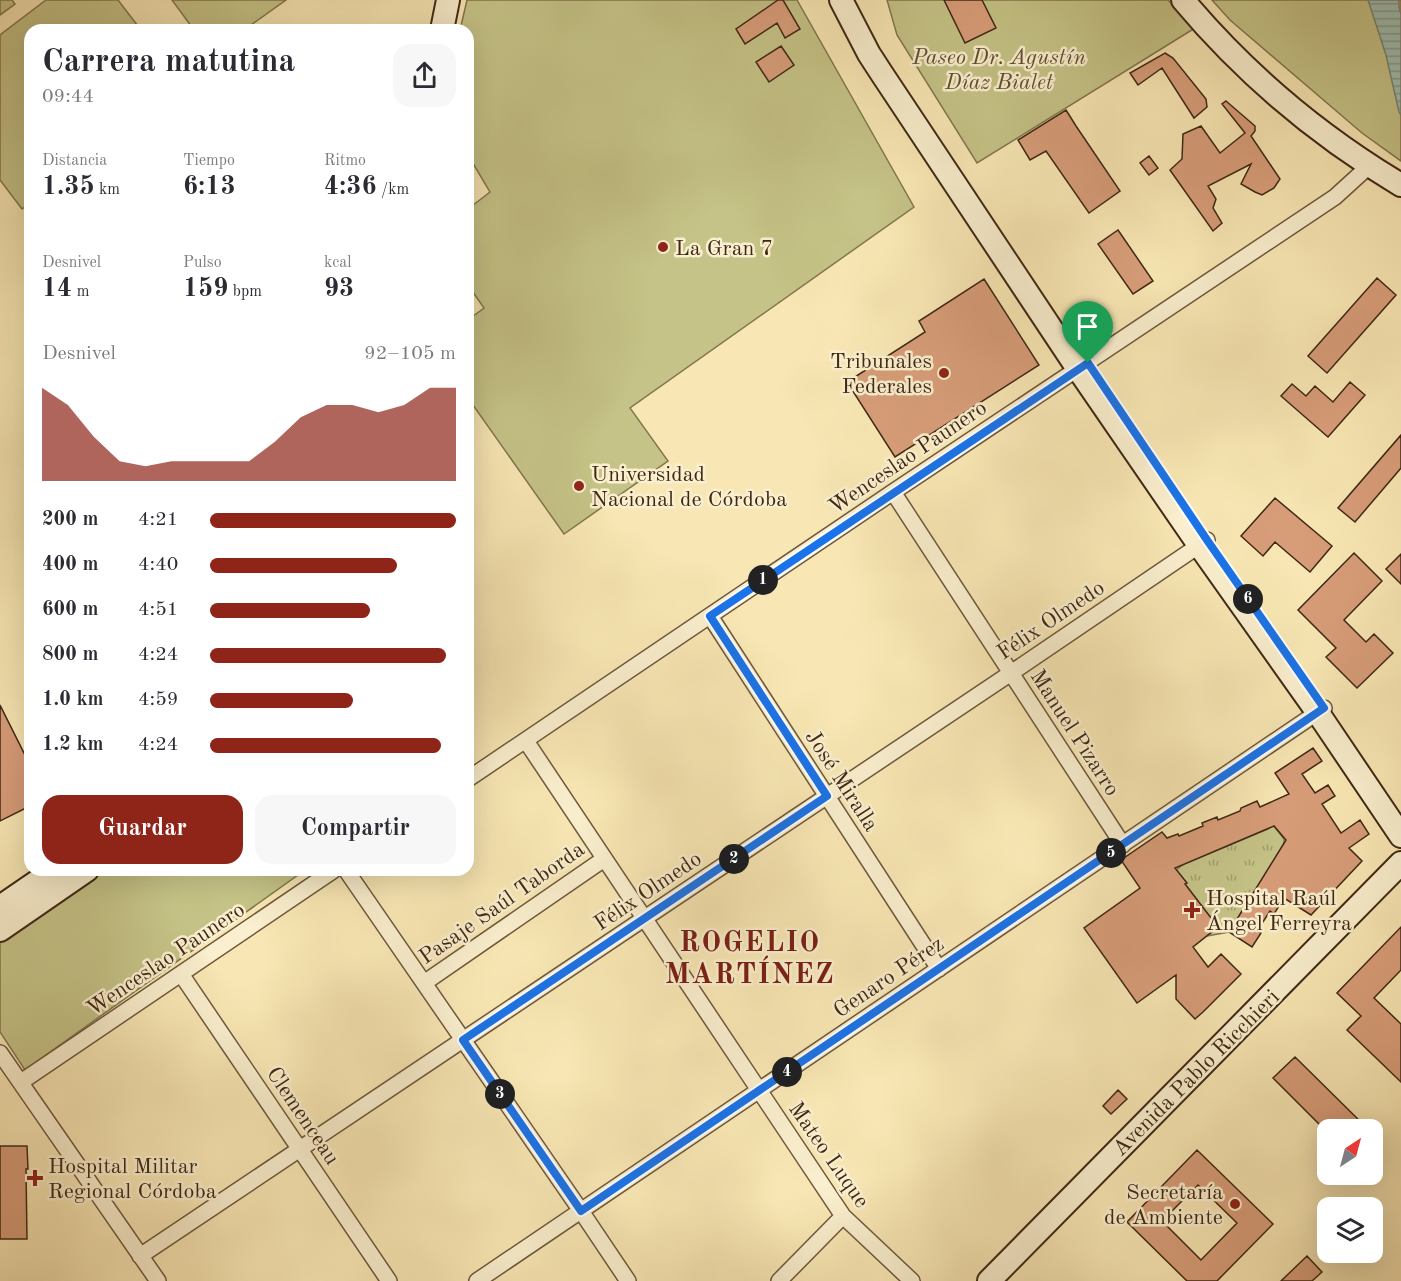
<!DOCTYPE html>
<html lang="es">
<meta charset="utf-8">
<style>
body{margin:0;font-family:"Old Standard TT",serif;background:#f7f7f7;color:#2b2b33;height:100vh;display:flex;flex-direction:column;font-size:22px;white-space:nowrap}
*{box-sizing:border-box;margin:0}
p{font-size:20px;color:#7c7c81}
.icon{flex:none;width:33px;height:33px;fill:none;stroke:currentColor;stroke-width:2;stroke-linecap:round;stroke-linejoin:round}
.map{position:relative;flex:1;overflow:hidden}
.panel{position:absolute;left:24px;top:24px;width:450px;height:852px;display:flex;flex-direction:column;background:#fff;border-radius:18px;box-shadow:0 6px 24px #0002}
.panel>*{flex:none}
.needle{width:39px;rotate:36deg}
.tools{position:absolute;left:1317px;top:1119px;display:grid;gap:12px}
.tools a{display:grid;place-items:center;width:66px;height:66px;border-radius:12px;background:#fff;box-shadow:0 6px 24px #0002;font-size:30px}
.pin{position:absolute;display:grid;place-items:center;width:51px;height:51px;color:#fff;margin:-62px -26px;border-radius:50% 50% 50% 0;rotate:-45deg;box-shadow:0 0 6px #0007}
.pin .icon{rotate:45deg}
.km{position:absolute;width:30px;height:30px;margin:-15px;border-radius:50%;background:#222;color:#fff;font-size:16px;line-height:30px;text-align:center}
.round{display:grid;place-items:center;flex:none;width:63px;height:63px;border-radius:18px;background:#f7f7f7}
.overview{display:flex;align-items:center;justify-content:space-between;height:102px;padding:0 18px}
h1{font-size:33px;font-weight:700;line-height:45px}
.figures{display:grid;grid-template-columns:repeat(3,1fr);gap:9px;height:102px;padding:6px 18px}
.figures div{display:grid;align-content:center}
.figures b{font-size:26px;font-weight:700}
.figures small{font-size:16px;font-weight:400}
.figures p{font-size:16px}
.chart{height:168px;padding:12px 18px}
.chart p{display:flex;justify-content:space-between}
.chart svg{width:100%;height:108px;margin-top:6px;fill:#8f2418;opacity:.7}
.cta{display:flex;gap:12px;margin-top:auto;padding:12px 18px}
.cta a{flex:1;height:69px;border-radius:18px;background:#8f2418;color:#fff;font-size:24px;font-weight:700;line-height:69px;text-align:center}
.cta a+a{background:#f7f7f7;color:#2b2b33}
ul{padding:0 18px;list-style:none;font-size:20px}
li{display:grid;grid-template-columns:96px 72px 1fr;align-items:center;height:45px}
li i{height:15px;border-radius:8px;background:#8f2418}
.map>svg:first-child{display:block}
.grass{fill:url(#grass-tufts);stroke:#82764e;stroke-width:1.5}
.green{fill:#c5c387;stroke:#82764e;stroke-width:1.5}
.water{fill:url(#water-rules);stroke:#798374;stroke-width:1.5}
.building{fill:#d79d79;stroke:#3f2815;stroke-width:1.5;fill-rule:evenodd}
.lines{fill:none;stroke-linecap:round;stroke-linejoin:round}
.minor-casing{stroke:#6d583d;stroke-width:18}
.secondary-casing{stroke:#3f2815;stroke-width:26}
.minor{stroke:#faefce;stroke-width:15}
.secondary{stroke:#faefce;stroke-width:22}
.route-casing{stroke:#fff;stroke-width:12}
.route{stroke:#1a73e8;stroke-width:8}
.poi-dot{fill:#8f2418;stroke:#faefce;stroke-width:2}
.labels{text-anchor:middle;stroke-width:5;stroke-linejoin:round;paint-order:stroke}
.park-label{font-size:22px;font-style:italic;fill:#604f32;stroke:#faefce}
.poi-label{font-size:22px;fill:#3f2815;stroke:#faefce;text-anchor:start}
.street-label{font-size:22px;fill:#3f2815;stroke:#faefce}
.district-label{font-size:28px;font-weight:bold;letter-spacing:1.5px;fill:#7a1f14;stroke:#faefce}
</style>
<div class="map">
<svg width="1401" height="1281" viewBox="0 0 1401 1281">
<defs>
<pattern id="grass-tufts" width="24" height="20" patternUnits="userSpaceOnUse" patternTransform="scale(1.5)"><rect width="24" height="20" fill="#c5c387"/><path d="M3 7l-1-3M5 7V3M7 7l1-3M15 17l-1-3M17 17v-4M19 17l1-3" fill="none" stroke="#a19e6d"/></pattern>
<pattern id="water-rules" width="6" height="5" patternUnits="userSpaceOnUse" patternTransform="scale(1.5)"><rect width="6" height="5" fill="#9fbfb3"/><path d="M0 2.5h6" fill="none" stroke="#839b90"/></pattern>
</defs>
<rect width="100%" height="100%" fill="#f8e7b4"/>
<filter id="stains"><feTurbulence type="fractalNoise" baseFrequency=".00333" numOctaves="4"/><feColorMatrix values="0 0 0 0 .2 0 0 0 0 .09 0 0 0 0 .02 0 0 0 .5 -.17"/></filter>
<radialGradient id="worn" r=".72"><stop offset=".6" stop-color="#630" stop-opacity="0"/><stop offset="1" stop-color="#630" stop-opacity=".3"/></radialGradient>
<path class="grass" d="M1273 825 1284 839V844L1229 932 1207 936 1220 925 1216 921 1214 922 1185 884 1176 870 1184 864 1268 829V827Z"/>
<path class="green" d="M0 0H12L15 4 0 15Z
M46 0H118L141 30H30V203L22 209 0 180V35Z
M172 0H286L244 30H194Z
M467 0H797L914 207 630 408 668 461 564 534 468 398V320L484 308 468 285V209L490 192 468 155V30H460Z
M887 0H1168L1195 28 977 163 897 35Z
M1212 0H1401V161L1362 133 1230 20Z
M104 870H305L25 1070 0 1032V940Z"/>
<path class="water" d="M1368 0H1399V7L1401 14V115L1399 112 1386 55Z"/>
<path class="building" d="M778 0H783L800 29 785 38 777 23 745 44 736 29Z
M944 0H982L996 28 965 43Z
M781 46 794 65 769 82 756 62Z
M1165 53 1173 58 1206 99 1207 107 1194 118 1162 68 1138 85 1130 73Z
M1226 101 1255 126V131L1251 136 1280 179 1274 188 1262 195 1255 192 1241 184 1251 164 1208 186 1216 199 1213 208 1222 223 1213 231 1170 170 1182 159 1183 134 1201 126 1220 153 1245 133 1222 104Z
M1066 110 1076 126 1120 191 1089 213 1046 151 1030 160 1018 140Z
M1149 156 1158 168 1149 175 1140 163Z
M1118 230 1153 281 1133 294 1098 244Z
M1377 278 1396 295 1327 373 1308 356Z
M984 279 1039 365 895 457 847 382 925 332 919 321Z
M1350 382 1365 395 1328 437 1281 396 1292 384 1306 396 1315 386 1333 402Z
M1401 435V468L1355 522 1338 508Z
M1275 498 1332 546 1310 572 1275 542 1263 556 1241 536Z
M1354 553 1382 581 1344 620 1366 642 1374 634 1393 653 1357 688 1326 657 1336 648 1298 610Z
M1401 554V584L1386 569Z
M0 705 30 765V806L0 821Z
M1313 748 1322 761 1302 774 1315 793 1328 785 1335 796 1322 804 1341 833 1360 820 1369 834 1349 848 1362 861 1311 915 1284 898 1274 914 1270 911 1257 931 1261 933 1252 947 1229 932 1286 840 1274 826 1175 868 1187 883 1185 884 1218 927 1193 947 1208 967 1221 954 1241 974 1203 1012 1195 1019 1176 999V975L1137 1003 1084 928 1140 888 1121 860 1162 832 1167 838 1178 834 1179 836 1203 826 1202 823 1217 817 1218 820 1240 811 1241 808 1257 801 1260 807 1289 794 1275 773Z
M1401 927V970L1374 998 1401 1024V1082L1347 1030 1361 1016 1337 993Z
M1295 1057 1369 1130H1325L1273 1078Z
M1118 1090 1127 1099 1111 1114 1103 1106Z
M0 1146H27L28 1169H26L27 1239H0Z
M1197 1150 1273 1224 1217 1281H1187L1127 1222ZM1198 1185 1237 1223 1201 1260 1162 1221Z
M1307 1256 1322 1272 1312 1281H1281Z"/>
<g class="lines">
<g class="minor-casing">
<path id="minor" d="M893 492 1123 845
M710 616 939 969
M526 741 843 1216 912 1281
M468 779 893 492 1335 197 1369 166
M346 870 581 1211 628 1281
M181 974 389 1281
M424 983 604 859
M0 1053 158 1281
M21 1082 334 870
M140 1256 1011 673 1207 540
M477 1281 1324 708
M779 1281 843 1216"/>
</g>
<g class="secondary-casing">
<path id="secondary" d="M841 0 869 54 882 74 1078 369 1199 545 1318 713 1401 836
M1183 0C1245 74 1319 136 1401 185
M442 30 448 0
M0 907 54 870
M0 930 87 870
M989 1281 1401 863"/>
</g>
<use href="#minor" class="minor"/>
<use href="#secondary" class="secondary"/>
</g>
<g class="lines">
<g class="route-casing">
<path id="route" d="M1088 363 1207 540 1324 708 581 1211 463 1040 827 796 710 616Z"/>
</g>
<use href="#route" class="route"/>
</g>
<g class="poi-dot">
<circle cx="663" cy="247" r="6"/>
<circle cx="944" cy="373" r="6"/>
<circle cx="579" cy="486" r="6"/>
<path d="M1189 901h6v6h6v6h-6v6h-6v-6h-6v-6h6z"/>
<path d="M32 1169h6v6h6v6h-6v6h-6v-6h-6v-6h6z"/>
<circle cx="1235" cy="1204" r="6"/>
</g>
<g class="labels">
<g class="park-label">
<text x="999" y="64">Paseo Dr. Agustín<tspan x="999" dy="25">Díaz Bialet</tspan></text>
</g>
<g class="poi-label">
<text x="675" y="255">La Gran 7</text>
<text x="932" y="368" text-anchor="end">Tribunales<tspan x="932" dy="25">Federales</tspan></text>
<text x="591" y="481">Universidad<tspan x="591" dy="25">Nacional de Córdoba</tspan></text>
<text x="1206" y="905">Hospital Raúl<tspan x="1206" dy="25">Ángel Ferreyra</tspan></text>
<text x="48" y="1173">Hospital Militar<tspan x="48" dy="25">Regional Córdoba</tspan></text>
<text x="1223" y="1199" text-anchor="end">Secretaría<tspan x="1223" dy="25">de Ambiente</tspan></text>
</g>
<g class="street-label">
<text transform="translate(907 456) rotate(-34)" y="8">Wenceslao Paunero</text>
<text transform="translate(1050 619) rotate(-34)" y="8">Félix Olmedo</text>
<text transform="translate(1076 732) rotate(57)" y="8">Manuel Pizarro</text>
<text transform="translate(843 780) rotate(57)" y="8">José Miralla</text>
<text transform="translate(647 890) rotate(-34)" y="8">Félix Olmedo</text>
<text transform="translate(501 902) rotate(-35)" y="8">Pasaje Saúl Taborda</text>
<text transform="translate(165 958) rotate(-34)" y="8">Wenceslao Paunero</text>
<text transform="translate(888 976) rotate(-34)" y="8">Genaro Pérez</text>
<text transform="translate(1195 1072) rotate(-45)" y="8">Avenida Pablo Ricchieri</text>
<text transform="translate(304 1115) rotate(56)" y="8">Clemenceau</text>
<text transform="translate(830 1154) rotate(55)" y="8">Mateo Luque</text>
</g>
<g class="district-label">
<text x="750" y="951">ROGELIO<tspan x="750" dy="32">MARTÍNEZ</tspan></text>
</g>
</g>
<rect width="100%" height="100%" filter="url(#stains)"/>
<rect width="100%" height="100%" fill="url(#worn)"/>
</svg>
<div class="tools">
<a><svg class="needle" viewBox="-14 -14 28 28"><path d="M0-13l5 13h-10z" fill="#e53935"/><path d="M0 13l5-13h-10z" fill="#7c7c81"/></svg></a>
<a><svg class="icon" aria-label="layers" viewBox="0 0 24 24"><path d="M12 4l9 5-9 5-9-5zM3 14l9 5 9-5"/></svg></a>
</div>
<div class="pin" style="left:1088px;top:363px;background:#1e9e55"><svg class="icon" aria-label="arrive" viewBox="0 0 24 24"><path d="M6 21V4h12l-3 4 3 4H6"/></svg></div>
<b class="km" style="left:763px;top:580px">1</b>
<b class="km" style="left:734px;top:859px">2</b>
<b class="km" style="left:500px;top:1094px">3</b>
<b class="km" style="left:787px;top:1072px">4</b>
<b class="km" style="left:1111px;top:853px">5</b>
<b class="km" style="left:1248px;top:599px">6</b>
<section class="panel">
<div class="overview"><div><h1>Carrera matutina</h1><p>09:44</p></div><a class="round"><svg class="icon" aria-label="share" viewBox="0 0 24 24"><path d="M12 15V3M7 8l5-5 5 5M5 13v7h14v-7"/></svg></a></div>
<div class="figures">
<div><p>Distancia</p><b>1.35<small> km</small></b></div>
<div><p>Tiempo</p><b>6:13</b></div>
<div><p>Ritmo</p><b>4:36<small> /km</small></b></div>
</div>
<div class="figures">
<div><p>Desnivel</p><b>14<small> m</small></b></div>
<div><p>Pulso</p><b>159<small> bpm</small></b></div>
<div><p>kcal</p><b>93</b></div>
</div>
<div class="chart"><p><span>Desnivel</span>92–105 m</p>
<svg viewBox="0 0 160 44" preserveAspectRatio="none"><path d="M0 44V6L10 13L20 26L30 36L40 38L50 36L60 36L70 36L80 36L90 28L100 18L110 13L120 13L130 16L140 13L150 6L160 6V44z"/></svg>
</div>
<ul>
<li><b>200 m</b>4:21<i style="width:100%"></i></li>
<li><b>400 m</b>4:40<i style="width:76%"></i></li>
<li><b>600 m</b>4:51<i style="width:65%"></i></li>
<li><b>800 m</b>4:24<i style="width:96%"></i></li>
<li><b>1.0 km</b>4:59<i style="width:58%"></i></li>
<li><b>1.2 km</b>4:24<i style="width:94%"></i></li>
</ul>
<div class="cta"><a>Guardar</a><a>Compartir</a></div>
</section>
</div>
